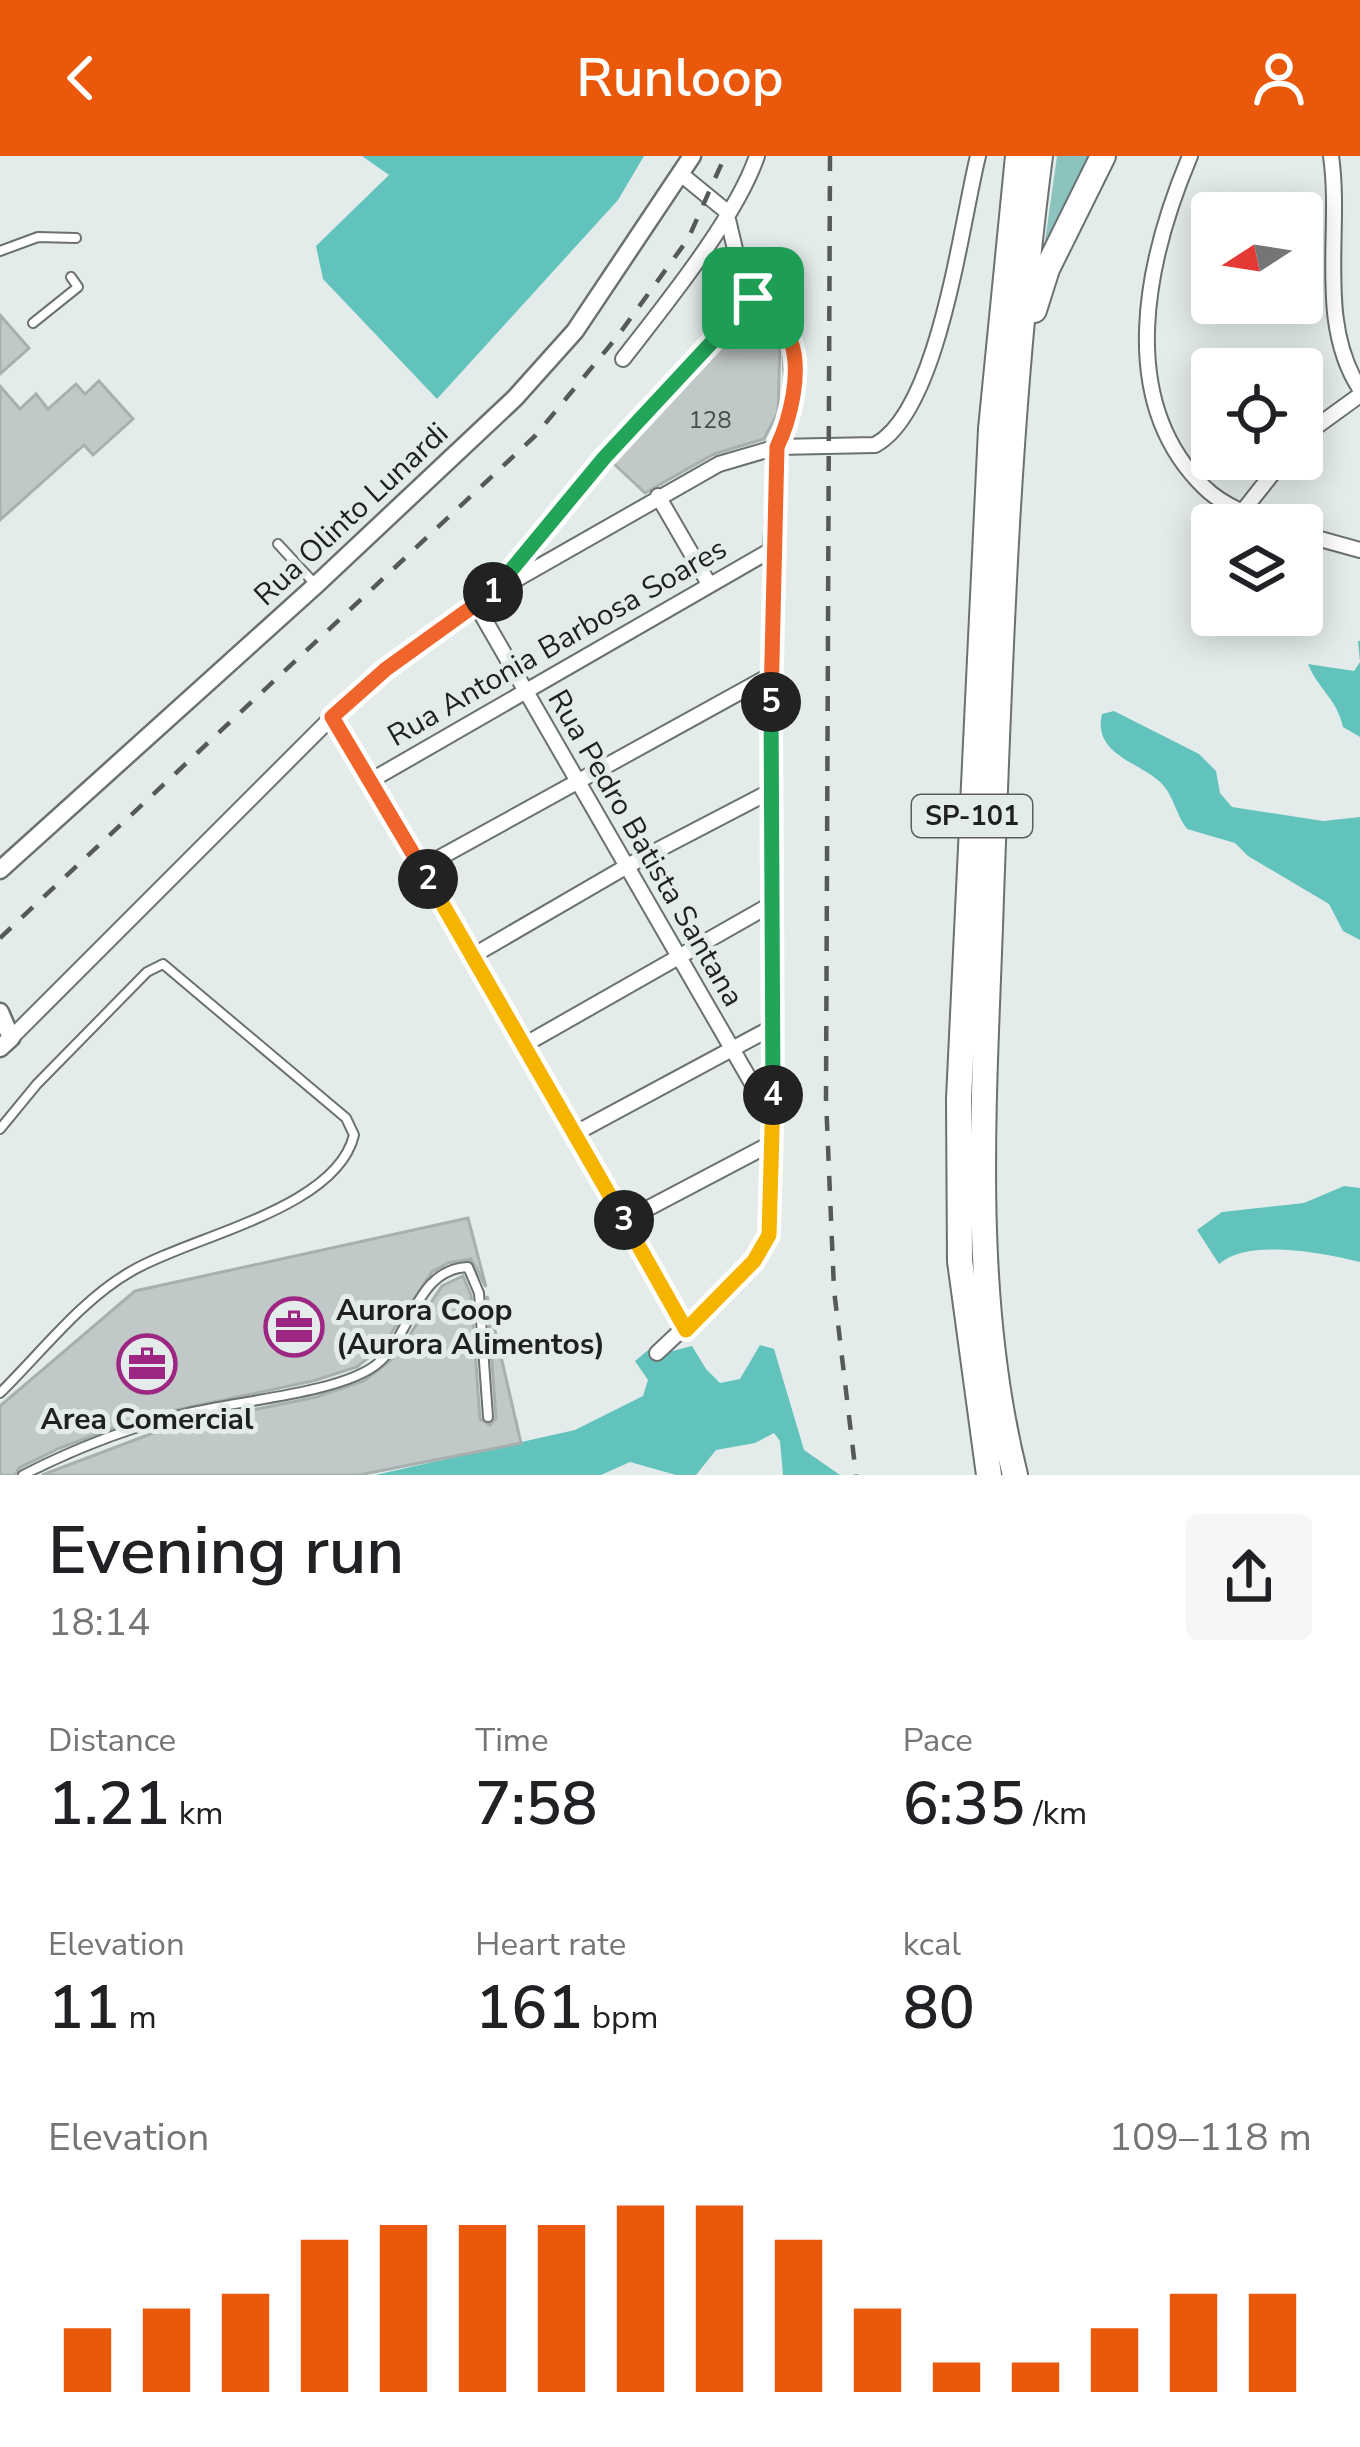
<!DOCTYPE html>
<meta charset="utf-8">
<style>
body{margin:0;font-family:"Nunito Sans",sans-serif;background:#f6f6f6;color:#202124;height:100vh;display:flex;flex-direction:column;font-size:45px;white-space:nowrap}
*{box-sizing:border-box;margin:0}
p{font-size:39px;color:#757577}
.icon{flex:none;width:66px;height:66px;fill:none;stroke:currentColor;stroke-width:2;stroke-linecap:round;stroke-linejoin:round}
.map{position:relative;height:1319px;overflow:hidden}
.sheet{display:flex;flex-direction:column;background:#fff;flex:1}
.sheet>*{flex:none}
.needle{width:78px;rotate:258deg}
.tools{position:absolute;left:1191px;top:36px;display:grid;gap:24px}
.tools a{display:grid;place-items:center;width:132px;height:132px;border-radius:12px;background:#fff;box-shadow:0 6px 30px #0003;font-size:60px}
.pin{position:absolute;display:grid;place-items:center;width:102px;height:102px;color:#fff;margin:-51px;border-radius:24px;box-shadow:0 6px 18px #0006}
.km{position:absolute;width:60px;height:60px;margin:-30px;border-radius:50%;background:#222;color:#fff;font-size:33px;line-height:60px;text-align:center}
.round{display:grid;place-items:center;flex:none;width:126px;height:126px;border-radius:12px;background:#f6f6f6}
.summary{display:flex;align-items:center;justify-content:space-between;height:204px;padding:0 48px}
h1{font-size:66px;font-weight:600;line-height:90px}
.figures{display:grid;grid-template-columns:repeat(3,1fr);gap:18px;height:204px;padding:12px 48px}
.figures div{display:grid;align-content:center}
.figures b{font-size:60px;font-weight:600}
.figures small{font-size:33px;font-weight:400}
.figures p{font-size:33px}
.chart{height:336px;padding:24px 48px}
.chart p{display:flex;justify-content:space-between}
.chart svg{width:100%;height:216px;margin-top:12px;stroke:#ea580c;stroke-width:6}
header{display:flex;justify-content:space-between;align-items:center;height:156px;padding:0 48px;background:#ea580c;color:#fff;font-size:54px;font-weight:600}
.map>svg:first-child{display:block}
.green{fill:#8dc3be}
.forest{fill:#61c3bb}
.building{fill:#c1c8c8;stroke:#a8b0af;stroke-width:3}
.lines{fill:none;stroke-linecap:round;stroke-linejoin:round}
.service-casing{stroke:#6a7170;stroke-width:12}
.minor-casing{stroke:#6a7170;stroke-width:18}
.tertiary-casing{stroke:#6a7170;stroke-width:21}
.trunk-casing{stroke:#6a7170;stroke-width:28}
.service{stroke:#fff;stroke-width:8}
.minor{stroke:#fff;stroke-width:14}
.tertiary{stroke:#fff;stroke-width:16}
.trunk{stroke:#fff;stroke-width:24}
.rail{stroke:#555958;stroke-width:4.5;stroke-dasharray:15 15;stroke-linecap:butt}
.split-1-casing{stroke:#fff;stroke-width:24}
.split-2-casing{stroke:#fff;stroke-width:24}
.split-3-casing{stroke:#fff;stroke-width:24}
.split-4-casing{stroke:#fff;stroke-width:24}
.split-5-casing{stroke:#fff;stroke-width:24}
.split-6-casing{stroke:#fff;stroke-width:24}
.split-1{stroke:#22a559;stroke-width:15}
.split-2{stroke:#f0652b;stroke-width:15}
.split-3{stroke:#f5b400;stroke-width:15}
.split-4{stroke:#f5b400;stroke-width:15}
.split-5{stroke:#22a559;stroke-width:15}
.split-6{stroke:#f0652b;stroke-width:15}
.labels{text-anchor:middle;stroke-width:10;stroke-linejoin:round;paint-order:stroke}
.number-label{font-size:24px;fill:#484b4b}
.shield{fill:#e4eceb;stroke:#5a5e5e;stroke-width:3}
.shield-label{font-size:27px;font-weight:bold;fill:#1f2121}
.street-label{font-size:30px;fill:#1f2121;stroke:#e4eceb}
.poi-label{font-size:30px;font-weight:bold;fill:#1f2121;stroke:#e4eceb;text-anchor:start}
</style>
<header><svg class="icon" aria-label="back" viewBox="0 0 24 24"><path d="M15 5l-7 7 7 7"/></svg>Runloop<svg class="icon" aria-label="person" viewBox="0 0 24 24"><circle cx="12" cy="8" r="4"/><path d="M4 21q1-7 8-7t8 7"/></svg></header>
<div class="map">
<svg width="1360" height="1319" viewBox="0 0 1360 1319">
<rect width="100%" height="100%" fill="#e4eceb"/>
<path class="green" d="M1057 0H1099L1044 92Z"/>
<path class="forest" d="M362 0H644L618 44 437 243 323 123 316 90 389 19Z
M1358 485H1360V581L1343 571C1337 543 1318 533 1308 508L1354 515 1360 506Z
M1114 555 1199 598 1216 615 1220 637 1232 651 1323 665 1360 661V784L1343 775 1329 748 1248 700 1235 687 1187 673C1177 660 1173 640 1163 629 1144 607 1092 600 1102 558Z
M1344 1030 1360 1032V1106C1324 1097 1248 1082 1219 1108L1197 1074 1222 1056 1304 1047Z
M670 1176 661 1198 692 1190 706 1213 720 1227 740 1223 760 1189 774 1193 804 1294 840 1319H783L780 1285 774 1277 755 1287 716 1294 696 1319H676L630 1306 601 1319H375L575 1274 643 1240 648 1224 635 1205Z"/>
<path class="building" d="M753 158 780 188 778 256 764 283 714 298 645 337 612 306Z
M0 159 29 192 0 218Z
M99 225 133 263 93 299 84 289 0 364V230L20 253 36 238 48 253 76 228 85 238Z
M468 1062 486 1131 471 1103 448 1107 432 1116 382 1191 357 1211 313 1225 143 1261 60 1292 19 1312 15 1319H0V1250L135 1135Z
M463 1120 471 1139 480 1263 490 1269 496 1262 487 1140 521 1287 359 1319H42L169 1271 316 1241 364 1225 395 1201 442 1130Z"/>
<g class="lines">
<g class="service-casing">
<path id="service" d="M0 95 38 81 76 82
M33 167 78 131 71 121
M278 388 315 428
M502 427 604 302 753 142
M0 973 37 928 147 816 163 808 346 962 354 979C336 1054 190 1080 130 1116 81 1144 40 1198 0 1237
M23 1319C76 1292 130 1271 188 1257 236 1245 342 1237 377 1208 412 1180 415 1113 468 1111L479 1137 488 1261"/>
</g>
<g class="minor-casing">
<path id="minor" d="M1190 0C1147 102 1114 243 1204 331 1224 351 1252 360 1278 369
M1331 0C1342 76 1316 166 1360 233
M623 203C664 150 736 62 757 0
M1302 281 1360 239
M658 340 709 428
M1242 356 1284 303
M1302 378 1360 394
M475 447 772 962
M332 561 474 799 686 1174
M370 625 771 394
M421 712 771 519
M474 799 629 709 771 635
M11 882 332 561 385 513 475 447 719 308 777 291 875 289C939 255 961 68 978 0
M524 889 770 749
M574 978 773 871
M624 1065 772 987
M657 1197 755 1105 769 1079 773 1035 771 394 777 291 788 268 792 231 791 184 744 131 726 55 682 19"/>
</g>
<g class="tertiary-casing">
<path id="tertiary" d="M0 714 316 429 515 242 575 175 692 0
M0 856 11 882 0 892"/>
</g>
<g class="trunk-casing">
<path id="trunk" d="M1034 154 1047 113 1103 0
M989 1319 960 1105 959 943 991 273 1018 0
M1015 1319C968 1132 985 932 991 741 1000 495 1008 245 1040 0"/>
</g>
<use href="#service" class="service"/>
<use href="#minor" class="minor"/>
<use href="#tertiary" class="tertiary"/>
<use href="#trunk" class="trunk"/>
<path class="rail" d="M830 0 826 943 834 1134 856 1319
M0 782 535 280 617 181 688 83 725 0"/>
</g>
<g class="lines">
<g class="split-1-casing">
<path id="split-1" d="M493 436 604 302 753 142"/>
</g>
<g class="split-2-casing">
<path id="split-2" d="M428 723 332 561 386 513 493 436"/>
</g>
<g class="split-3-casing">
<path id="split-3" d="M428 723 624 1064"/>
</g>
<g class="split-4-casing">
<path id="split-4" d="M624 1064 686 1174 754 1105 769 1079 773 939"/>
</g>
<g class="split-5-casing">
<path id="split-5" d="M771 546 773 939"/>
</g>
<g class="split-6-casing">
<path id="split-6" d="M753 142C765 156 785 169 791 186 802 216 790 264 777 291L771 546"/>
</g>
<use href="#split-1" class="split-1"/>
<use href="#split-2" class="split-2"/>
<use href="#split-3" class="split-3"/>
<use href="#split-4" class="split-4"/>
<use href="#split-5" class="split-5"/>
<use href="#split-6" class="split-6"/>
</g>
<defs>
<g id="office-ring" transform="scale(3)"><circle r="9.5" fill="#e4eceb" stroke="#9c2681" stroke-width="1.5"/><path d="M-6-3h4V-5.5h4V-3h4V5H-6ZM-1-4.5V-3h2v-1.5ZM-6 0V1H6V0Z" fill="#9c2681"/></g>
</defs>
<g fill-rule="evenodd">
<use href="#office-ring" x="294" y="1171"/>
<use href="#office-ring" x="147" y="1208"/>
</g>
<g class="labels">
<g class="number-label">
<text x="710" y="272">128</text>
</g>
<rect class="shield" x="912" y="639" width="120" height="42" rx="9"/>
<g class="shield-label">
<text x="972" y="669">SP-101</text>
</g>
<g class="street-label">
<text transform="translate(351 358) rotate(-43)" y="10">Rua Olinto Lunardi</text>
<text transform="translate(557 486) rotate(-30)" y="10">Rua Antonia Barbosa Soares</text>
<text transform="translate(646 692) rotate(60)" y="10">Rua Pedro Batista Santana</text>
</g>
<g class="poi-label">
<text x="336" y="1164">Aurora Coop<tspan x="336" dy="34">(Aurora Alimentos)</tspan></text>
<text x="147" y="1273" text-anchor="middle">Area Comercial</text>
</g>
</g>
</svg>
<div class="tools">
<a><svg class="needle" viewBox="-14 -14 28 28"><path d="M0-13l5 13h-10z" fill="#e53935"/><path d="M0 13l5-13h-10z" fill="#757577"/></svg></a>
<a><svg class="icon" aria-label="locate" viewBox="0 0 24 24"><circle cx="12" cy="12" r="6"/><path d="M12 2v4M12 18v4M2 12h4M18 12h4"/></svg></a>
<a><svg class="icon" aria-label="layers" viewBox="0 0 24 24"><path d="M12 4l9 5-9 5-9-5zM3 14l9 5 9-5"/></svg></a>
</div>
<div class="pin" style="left:753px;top:142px;background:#1e9e55"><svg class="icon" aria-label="arrive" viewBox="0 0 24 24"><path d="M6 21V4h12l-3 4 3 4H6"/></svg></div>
<b class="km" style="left:493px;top:436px">1</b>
<b class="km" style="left:428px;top:723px">2</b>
<b class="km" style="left:624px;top:1064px">3</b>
<b class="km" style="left:773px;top:939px">4</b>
<b class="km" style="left:771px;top:546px">5</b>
</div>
<section class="sheet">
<div class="summary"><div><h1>Evening run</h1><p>18:14</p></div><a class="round"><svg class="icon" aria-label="share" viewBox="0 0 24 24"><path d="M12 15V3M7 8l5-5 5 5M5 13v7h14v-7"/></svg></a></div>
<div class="figures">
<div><p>Distance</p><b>1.21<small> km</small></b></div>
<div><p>Time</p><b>7:58</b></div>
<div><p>Pace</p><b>6:35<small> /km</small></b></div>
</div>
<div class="figures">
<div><p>Elevation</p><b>11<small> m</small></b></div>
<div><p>Heart rate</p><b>161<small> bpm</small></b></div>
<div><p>kcal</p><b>80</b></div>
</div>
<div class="chart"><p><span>Elevation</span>109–118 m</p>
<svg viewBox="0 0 160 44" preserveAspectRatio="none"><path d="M5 44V31M15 44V27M25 44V24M35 44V13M45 44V10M55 44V10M65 44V10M75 44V6M85 44V6M95 44V13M105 44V27M115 44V38M125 44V38M135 44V31M145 44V24M155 44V24"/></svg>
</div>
</section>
